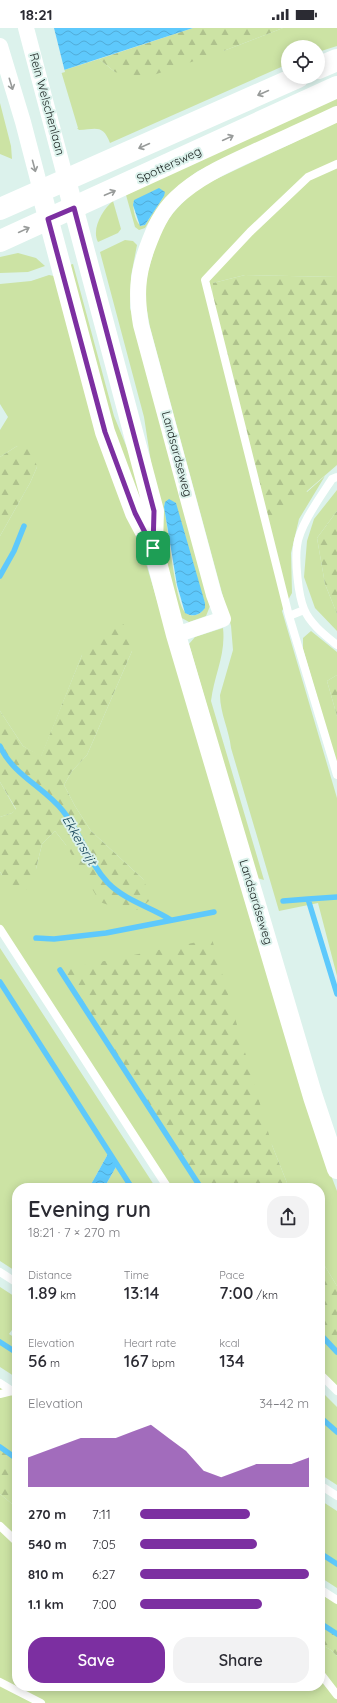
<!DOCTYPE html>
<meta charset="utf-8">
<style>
body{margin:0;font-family:Quicksand,sans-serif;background:#f2f2f3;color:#2b2b33;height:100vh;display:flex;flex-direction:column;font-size:15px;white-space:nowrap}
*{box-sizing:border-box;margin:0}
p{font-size:13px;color:#7c7c81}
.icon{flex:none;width:22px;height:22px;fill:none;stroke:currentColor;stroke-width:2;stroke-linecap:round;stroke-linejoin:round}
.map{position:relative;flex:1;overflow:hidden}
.panel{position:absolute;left:12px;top:1155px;width:313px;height:508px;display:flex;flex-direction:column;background:#fff;border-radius:16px;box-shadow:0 2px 10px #0003}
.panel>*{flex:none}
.tools{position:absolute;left:281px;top:12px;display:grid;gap:8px}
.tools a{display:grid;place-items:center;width:44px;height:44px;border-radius:50%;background:#fff;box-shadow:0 2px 10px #0003;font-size:20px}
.pin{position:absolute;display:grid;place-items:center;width:34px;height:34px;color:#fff;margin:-17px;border-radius:8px;box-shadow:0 2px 6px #0006}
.round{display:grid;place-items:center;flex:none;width:42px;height:42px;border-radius:16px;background:#f2f2f3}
.head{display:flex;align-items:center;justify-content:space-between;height:68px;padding:0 16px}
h1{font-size:22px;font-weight:600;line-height:30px}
.stats{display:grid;grid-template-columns:repeat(3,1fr);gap:6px;height:68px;padding:4px 16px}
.stats div{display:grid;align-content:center}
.stats b{font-size:17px;font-weight:600}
.stats small{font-size:11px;font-weight:400}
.stats p{font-size:11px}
.chart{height:112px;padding:8px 16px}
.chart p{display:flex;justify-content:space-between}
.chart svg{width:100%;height:72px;margin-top:4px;fill:#7c2fa1;opacity:.7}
.cta{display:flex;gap:8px;margin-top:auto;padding:8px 16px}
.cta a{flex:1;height:46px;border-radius:16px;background:#7c2fa1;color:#fff;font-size:16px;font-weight:600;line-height:46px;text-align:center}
.cta a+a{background:#f2f2f3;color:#2b2b33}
ul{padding:0 16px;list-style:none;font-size:13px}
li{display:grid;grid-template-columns:64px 48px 1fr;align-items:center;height:30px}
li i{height:10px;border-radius:5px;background:#7c2fa1}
.status{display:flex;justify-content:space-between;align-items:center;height:28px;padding:0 20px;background:#fff;direction:ltr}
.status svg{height:11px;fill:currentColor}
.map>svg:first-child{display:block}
.grass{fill:#cce3a4;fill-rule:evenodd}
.forest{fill:url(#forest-firs)}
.water{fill:url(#water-waves)}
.pier{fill:#dcf2ec}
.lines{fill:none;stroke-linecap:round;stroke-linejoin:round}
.stream{stroke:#5ec9fc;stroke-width:5.5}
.service{stroke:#fff;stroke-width:8}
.minor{stroke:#fff;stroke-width:16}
.tertiary{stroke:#fff;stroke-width:20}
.secondary{stroke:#fff;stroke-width:22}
.oneway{stroke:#989b9a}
.route-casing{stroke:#fff;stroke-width:8}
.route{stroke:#7c2fa1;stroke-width:5}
.labels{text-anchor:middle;stroke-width:4;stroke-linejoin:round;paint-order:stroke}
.street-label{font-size:12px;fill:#19211f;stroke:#dcf2ec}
.water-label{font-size:13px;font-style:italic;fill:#0e3d52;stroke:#dcf2ec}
</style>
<div class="status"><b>18:21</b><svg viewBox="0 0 49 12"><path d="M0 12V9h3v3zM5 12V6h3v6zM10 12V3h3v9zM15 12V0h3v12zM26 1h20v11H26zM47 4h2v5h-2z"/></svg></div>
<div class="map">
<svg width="337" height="1675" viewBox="0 0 337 1675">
<defs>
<pattern id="forest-firs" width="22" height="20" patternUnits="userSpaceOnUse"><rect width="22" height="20" fill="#cce3a4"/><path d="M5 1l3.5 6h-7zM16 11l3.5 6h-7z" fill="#afc28d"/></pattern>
<pattern id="water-waves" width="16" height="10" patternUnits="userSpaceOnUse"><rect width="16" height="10" fill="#5ec9fc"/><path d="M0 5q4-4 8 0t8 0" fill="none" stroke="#51acd8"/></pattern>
</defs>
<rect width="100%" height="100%" fill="#dcf2ec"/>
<path class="grass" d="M283 0H337V18L318 24V19H288V36L110 115C103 96 96 101 79 102L77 100H78L61 43 99 31 115 44 226 22Z
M337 66V78L198 143C175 159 160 176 145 200L139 202 135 199 126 167ZM164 168 145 197 141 198C135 194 132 179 134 172Z
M0 75 11 118 12 131 0 126Z
M337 94V249L245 247 213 255 212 289 307 464 325 448 299 491 291 525 292 565 282 583 337 770V948L318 875 279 883 231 720C229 702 220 685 220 667L233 622 231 598 150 299 145 272 146 250 159 206 172 186 189 168 208 155Z
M113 173 121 201 118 205 98 214C91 201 103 181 113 173Z
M125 212 133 213 137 217 131 248 130 280 210 578 206 588 189 594 180 589 169 550 144 389 100 224ZM165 474 205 575 204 581C200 587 190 591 184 583 175 570 168 499 164 479Z
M18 225 36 230 45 238 28 244 0 245V229Z
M73 236 114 388 142 457V489L118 424 66 238Z
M49 247 54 248 99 405 142 522 324 1129 337 1163V1258L320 1230V1160H289L272 1117 60 942 201 1160H168L0 901V844L2 847 36 841 42 816 55 803 66 817 144 852 91 803 75 778 64 757 72 743 87 727 132 623 82 627 41 729 23 718 0 683V508L30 455 37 439 17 418 0 429V402L8 389 0 376V256L31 253Z
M337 462V483L317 510 325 556 337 586V603L315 580 304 549 307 513 314 491Z
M223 600C226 627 214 647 211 673L264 852 257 850 189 616 195 609Z
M311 603 337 624V647L327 653 337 688V737L303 621V610Z
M0 754 16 782 12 785 0 789Z
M0 920 156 1160H104L117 1137 109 1124 89 1160H17V1244L0 1233Z
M0 1259 17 1270V1295L9 1306 17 1311V1350L0 1339Z
M320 1306 337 1324V1363L320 1346Z
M0 1355 17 1366V1431L0 1419Z
M320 1362 337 1379V1457L320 1446Z
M0 1466 17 1480V1658H320V1616L331 1622 337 1628V1675H0Z
M320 1472 337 1483V1560L320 1549Z
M320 1561 337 1572V1606L320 1595Z"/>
<path class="forest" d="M193 0H283L226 22 142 51 115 44 99 31Z
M245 247 337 249V437L270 495 212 289 213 255Z
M17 418 32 421 37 439 30 455 0 508V429Z
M337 483V586L325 556 317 510Z
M123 596 132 605V623L87 727 72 743 64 757 75 778 91 803 144 852 150 872 139 882H122L100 874 66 817 55 803 42 816 36 841 26 862 14 863 0 844V789L12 785 16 781 0 754V683L23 718 41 728 82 627 106 598Z
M337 647V688L327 653Z
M212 911 272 1117 289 1160H201L60 942Z
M320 1230 337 1258V1324L320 1306Z
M0 1419 17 1431V1480L0 1466Z
M320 1595 337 1606V1628L331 1622 320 1616Z"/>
<path class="water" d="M0 0H193L61 43Z
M159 160 165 164 164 168 145 197 140 198 133 177 134 172Z
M169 471 176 475 205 575V580C199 588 193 589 185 585L177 557 164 479 165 474Z
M109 1124 117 1137 104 1160H89Z"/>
<path class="pier" d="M0 0H54L65 44 0 63Z"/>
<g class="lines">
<path class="stream" d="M0 548 14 523 24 498
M0 718C13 747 44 759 63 783 81 805 88 834 108 855 126 873 151 879 171 892
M308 871 337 869
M283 873 308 871 337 966
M36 910 54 911 106 905 214 884
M60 942 201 1160
M0 954 132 1160
M320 1306 337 1324
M0 1314 17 1325
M320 1389 337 1404
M0 1419 17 1431
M320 1525 337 1536
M320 1595 337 1606"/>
<path class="service" d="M337 136 308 149 250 204 205 252 289 588 337 747
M337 449 332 451C321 468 299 498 297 518 295 534 298 566 304 581 310 596 326 608 337 617
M289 588 304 582
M0 901 168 1160
M0 1244 17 1255
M320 1346 337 1363
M0 1355 17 1366
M0 1366 12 1363
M320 1457 337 1468
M0 1498 17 1514
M320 1561 337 1572
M320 1645 337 1667
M0 1654 41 1675"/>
<path class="minor" d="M26 0 66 152
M0 18 23 94 41 163
M176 607 223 591 214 567 141 297C136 268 137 247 147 220 154 201 161 184 176 170 198 149 226 137 254 124 282 111 310 99 337 86"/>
<path class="tertiary" d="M66 152 154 483 153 517
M41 163 105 404 135 485 153 519 176 607 313 1069 337 1141"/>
<path class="secondary" d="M318 40 337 32
M0 181 298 49
M0 213 337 59"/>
</g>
<defs><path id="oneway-shaft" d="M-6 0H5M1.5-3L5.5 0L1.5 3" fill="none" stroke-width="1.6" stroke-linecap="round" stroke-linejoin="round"/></defs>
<g class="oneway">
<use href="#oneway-shaft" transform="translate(11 56) rotate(73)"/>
<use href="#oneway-shaft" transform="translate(263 65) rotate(156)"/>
<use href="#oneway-shaft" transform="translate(228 110) rotate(-25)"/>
<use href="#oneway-shaft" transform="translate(144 118) rotate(156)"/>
<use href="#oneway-shaft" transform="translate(34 138) rotate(75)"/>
<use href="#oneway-shaft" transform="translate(110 165) rotate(-23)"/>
<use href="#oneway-shaft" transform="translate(24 202) rotate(-25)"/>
</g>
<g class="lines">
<g class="route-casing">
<path id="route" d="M74 180 154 483 153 520 135 485 105 404 48 191Z"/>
</g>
<use href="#route" class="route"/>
</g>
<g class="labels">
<g class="street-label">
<text transform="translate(47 76) rotate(75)" y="4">Rein Welschenlaan</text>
<text transform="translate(169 137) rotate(-25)" y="4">Spottersweg</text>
<text transform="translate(177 426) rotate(75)" y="4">Landsardseweg</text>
<text transform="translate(256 874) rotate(73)" y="4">Landsardseweg</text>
</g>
<g class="water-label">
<text transform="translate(80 812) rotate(60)" y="5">Ekkersrijt</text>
</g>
</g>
</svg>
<div class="tools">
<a><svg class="icon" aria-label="locate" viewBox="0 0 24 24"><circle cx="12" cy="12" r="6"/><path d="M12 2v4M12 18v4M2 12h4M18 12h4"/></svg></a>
</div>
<div class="pin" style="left:153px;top:520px;background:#1e9e55"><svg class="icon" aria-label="arrive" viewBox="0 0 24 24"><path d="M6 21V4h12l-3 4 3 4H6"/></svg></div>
<section class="panel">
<div class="head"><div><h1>Evening run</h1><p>18:21 · 7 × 270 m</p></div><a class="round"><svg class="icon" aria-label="share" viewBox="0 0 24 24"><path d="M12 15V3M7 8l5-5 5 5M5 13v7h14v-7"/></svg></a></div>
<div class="stats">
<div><p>Distance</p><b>1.89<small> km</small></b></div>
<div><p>Time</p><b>13:14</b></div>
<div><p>Pace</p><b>7:00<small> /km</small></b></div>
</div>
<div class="stats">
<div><p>Elevation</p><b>56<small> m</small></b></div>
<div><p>Heart rate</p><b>167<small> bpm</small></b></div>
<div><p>kcal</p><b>134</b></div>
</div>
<div class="chart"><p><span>Elevation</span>34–42 m</p>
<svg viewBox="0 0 160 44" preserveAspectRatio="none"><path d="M0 44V26L10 22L20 18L30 14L40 14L50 14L60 10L70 6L80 14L90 22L100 34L110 38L120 34L130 30L140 30L150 30L160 26V44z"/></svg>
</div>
<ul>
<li><b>270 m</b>7:11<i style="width:65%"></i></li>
<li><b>540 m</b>7:05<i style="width:69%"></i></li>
<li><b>810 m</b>6:27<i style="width:100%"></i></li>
<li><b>1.1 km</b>7:00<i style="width:72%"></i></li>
</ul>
<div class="cta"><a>Save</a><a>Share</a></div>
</section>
</div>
